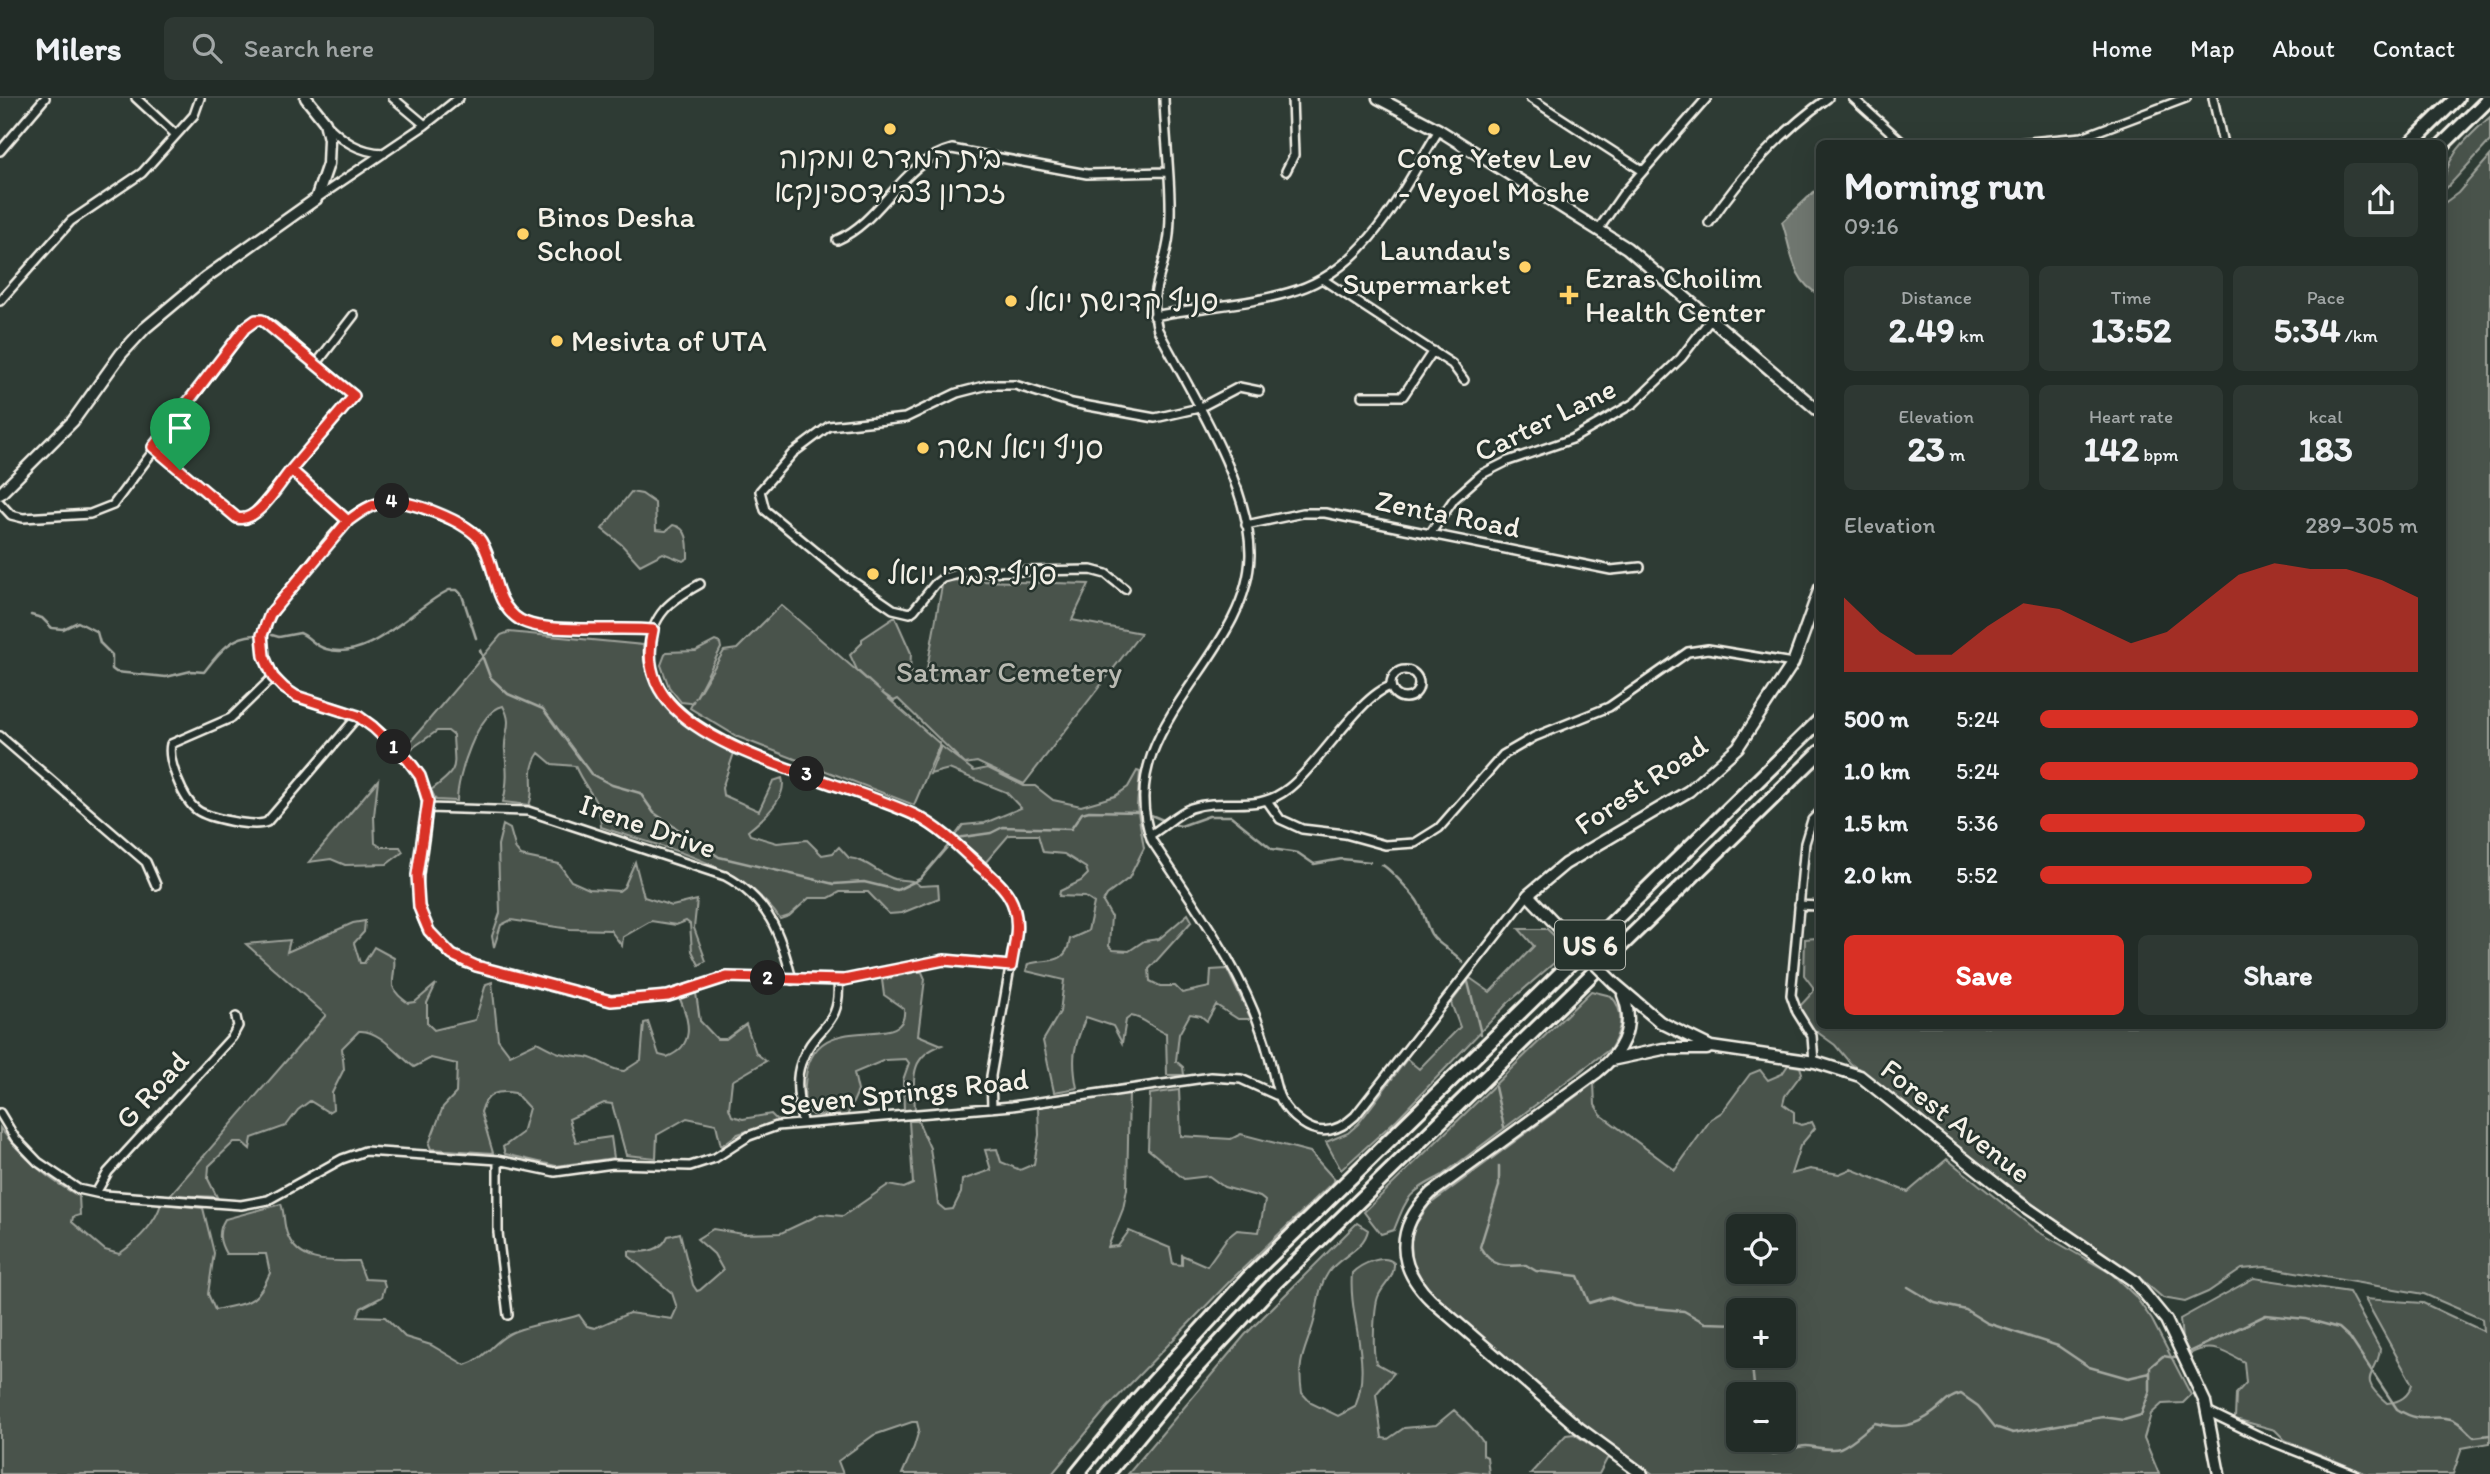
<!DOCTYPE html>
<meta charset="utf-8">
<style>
body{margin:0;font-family:Itim,"Playpen Sans Hebrew",sans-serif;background:#2e3833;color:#f1f3f6;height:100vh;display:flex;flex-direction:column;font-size:26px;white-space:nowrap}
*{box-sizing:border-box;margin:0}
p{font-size:23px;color:#a2a7a7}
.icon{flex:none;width:38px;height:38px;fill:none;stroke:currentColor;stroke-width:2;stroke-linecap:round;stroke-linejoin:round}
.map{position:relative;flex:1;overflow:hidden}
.side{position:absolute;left:1816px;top:42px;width:630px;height:889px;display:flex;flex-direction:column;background:#222c27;border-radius:10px;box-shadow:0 7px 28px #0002,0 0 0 2px #3f4844}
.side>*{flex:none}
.tools{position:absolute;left:1726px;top:1116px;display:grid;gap:14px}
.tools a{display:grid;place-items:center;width:70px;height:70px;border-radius:10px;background:#222c27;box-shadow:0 7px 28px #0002,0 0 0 2px #3f4844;font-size:35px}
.pin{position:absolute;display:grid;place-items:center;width:60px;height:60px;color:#fff;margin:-72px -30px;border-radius:50% 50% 50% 0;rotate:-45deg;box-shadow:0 0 7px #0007}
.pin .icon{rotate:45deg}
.km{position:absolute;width:35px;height:35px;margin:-18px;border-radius:50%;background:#222;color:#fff;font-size:19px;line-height:35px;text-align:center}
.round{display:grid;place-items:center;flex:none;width:74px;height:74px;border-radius:10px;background:#2e3833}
.summary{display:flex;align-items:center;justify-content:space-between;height:119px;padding:0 28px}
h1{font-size:38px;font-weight:700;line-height:52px}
.figures{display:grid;grid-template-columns:repeat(3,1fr);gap:10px;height:119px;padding:7px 28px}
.figures div{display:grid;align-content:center;border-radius:10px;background:#2e3833;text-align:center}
.figures b{font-size:35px;font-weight:700}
.figures small{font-size:19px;font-weight:400}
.figures p{font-size:19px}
.chart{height:196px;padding:14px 28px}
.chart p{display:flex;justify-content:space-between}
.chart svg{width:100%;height:126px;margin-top:7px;fill:#d93025;opacity:.7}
.action{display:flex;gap:14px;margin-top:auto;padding:14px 28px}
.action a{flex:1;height:80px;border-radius:10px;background:#d93025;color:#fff;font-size:28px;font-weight:700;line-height:80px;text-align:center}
.action a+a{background:#2e3833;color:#f1f3f6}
ul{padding:0 28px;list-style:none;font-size:23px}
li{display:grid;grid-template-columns:112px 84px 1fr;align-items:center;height:52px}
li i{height:18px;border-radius:9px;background:#d93025}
header{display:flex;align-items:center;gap:42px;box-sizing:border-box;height:98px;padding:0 35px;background:#222c27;border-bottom:2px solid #3f4844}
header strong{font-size:33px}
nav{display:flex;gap:38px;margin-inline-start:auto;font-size:24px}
.search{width:490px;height:63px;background:#2e3833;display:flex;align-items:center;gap:18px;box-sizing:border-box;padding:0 24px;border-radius:10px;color:#a2a7a7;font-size:26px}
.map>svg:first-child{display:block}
.green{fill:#48524c;stroke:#9ea29a;stroke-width:2;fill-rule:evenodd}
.water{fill:#6f7770;stroke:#a4a8a0;stroke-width:2}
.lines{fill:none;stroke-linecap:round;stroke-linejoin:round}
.stream{stroke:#a4a8a0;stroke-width:2.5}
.street-casing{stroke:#f4f1e8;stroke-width:12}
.secondary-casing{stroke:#f4f1e8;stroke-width:15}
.highway-casing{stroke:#f4f1e8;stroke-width:18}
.street{stroke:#26332d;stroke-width:7}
.secondary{stroke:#26332d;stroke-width:10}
.highway{stroke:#26332d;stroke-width:12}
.secondary-bridge-casing{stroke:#f4f1e8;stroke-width:15;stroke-linecap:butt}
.secondary-bridge{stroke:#26332d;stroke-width:10}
.route-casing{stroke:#fff;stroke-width:14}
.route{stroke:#d93025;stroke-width:9}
.poi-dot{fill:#ffd166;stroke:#26332d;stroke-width:2.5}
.labels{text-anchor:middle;stroke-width:5;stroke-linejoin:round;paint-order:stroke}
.shield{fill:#26332d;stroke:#b6b8b0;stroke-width:2}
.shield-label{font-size:28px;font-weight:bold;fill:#f4f1e8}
.poi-label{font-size:30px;fill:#f4f1e8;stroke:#26332d;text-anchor:start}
.street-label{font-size:30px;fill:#f4f1e8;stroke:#26332d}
.park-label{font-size:30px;fill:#b8b9b1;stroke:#26332d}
</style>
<header>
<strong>Milers</strong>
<div class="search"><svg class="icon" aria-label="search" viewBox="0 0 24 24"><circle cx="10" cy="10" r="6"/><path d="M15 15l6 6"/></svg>Search here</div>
<nav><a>Home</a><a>Map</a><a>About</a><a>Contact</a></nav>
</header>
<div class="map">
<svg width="2490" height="1376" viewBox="0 0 2490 1376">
<rect width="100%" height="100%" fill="#2e3b34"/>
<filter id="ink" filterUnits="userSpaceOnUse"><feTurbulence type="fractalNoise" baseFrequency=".0143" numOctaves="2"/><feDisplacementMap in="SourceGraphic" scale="14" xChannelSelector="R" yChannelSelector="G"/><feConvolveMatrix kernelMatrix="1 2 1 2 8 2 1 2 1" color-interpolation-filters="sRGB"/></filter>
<g filter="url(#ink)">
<path class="green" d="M2490 19V43L2443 94C2443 60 2466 41 2490 19Z
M2490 58V1345L2462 1350 2453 1376H2367L2285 1342 2275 1332 2235 1321 2236 1296 2246 1285 2244 1264C2226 1254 2211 1244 2190 1256L2182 1241 2180 1221 2254 1180 2349 1194 2380 1251C2378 1278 2354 1278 2387 1305 2400 1304 2409 1298 2412 1286L2365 1201 2423 1205 2483 1233 2482 1221 2424 1196 2266 1169 2242 1171 2208 1194 2185 1204 2163 1200 2133 1174 2038 1110 1850 965 1835 947 1813 931 1799 909 1813 894V889L1804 877 1805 841 1816 840 1818 844 1820 928H2443V106L2458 95Z
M631 394 642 396 655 405 656 432 666 433 673 427C689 430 688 446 688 460L683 463 663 455 640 467 621 446 602 431Z
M943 482 1089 486 1072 522 1141 535 1024 686 977 664 965 666 898 601 894 603 881 594 940 646 914 707 738 639 690 610 694 602 690 605 681 604 669 589 661 567 666 554 696 553 715 543 720 545 721 550 695 601 724 553 737 551 781 507 880 593 857 572 850 557 862 545V541L895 519 911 555 910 574 926 576Z
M509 534 643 547C647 602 687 632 734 655L722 690 723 697 759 713 773 683 782 680C788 699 762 722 748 733L750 737 777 745 807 742 822 757 833 755 839 749 849 760C865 761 879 776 895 781 905 783 912 780 920 788L938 787 939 800 902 815 889 816 868 794H840L829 800H809L789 818 780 821C740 763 664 751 601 729 600 698 586 694 575 668L552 666 539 655C525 674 537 689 529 707L503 704C508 684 507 672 505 653 503 635 514 627 503 608 477 614 457 679 457 703L436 702 431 692C461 670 454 670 453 637L448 633H437L408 653 405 650 501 537Z
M941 648 974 673 988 670 1024 688H1035L1053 702 1081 708 1115 698 1128 689 1137 673 1140 674 1137 708 1144 750 1129 780 1107 797 1103 804 1111 818 1109 848 1113 852 1129 853 1144 843 1159 841 1188 816 1192 823 1149 871 1150 883 1160 888H1175L1182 895 1210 889 1211 872 1227 871 1251 921H1238L1216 907 1207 923 1201 918 1190 916 1179 936 1176 963 1183 969 1184 977H1167L1166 935C1152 931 1146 920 1131 918L1126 922 1122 945 1113 928 1086 919C1074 948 1071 959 1077 990L1054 994 1043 943 1060 914 1064 882 1026 873 1028 866C1050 860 1066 868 1070 841L1088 833 1094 805 1085 799 1059 798 1060 793 1081 783 1088 776 1086 770 1064 756 1043 754 1038 737H1009L985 765 954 739 963 727 985 725 1021 710 1006 694 949 671 930 676Z
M378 682 374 718 375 745 381 749H400L403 754 387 766 345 767 331 761 309 764Z
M503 727 510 731 516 752 521 758 559 766 571 783 589 791 619 793 624 789 635 764 644 799 672 808 697 802 694 830 706 863 699 867 692 853 690 826 686 823 676 827 651 823 623 839 622 848 610 832 570 831 511 822 501 827 494 849 492 838 500 815 498 747Z
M365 823 364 834 354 845 360 865H364L374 849 394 860C397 883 383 888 408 905L415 904 436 886 427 905V925L434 932 475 922 486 886 492 884 498 941 510 957 537 944C561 957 559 956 586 959 599 961 609 972 624 973L641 962 644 925 648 924 659 957 667 959C695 948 690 924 680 901L696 895 700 923 717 941H726L746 926 756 955 766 963 732 983 729 1010 732 1018 743 1021 771 1016 778 1023 738 1036 721 1048 716 1026 687 1020 657 1037 656 1060 626 1057 612 1006 604 1005 569 1021 576 1044 611 1039 614 1060 556 1068 505 1056 503 1049 522 1035 529 1010 515 995C497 992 486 995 481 1014L493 1055 431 1051 429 1046 443 1009 456 995 457 966 431 960 414 969C399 958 379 931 359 933L342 950 344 971 332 995 333 1011 328 1014 310 1003 298 1012 286 1028 252 1040 250 1051 242 1044H234L209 1068 208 1081 217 1099 170 1097 326 917 246 846 290 842 287 854 353 825Z
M1519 831H1547L1569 852 1509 904 1397 1021 1341 1072 1326 1044 1348 1035 1358 1026 1407 961 1419 971 1460 929 1451 905 1470 880 1490 894 1534 848Z
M915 874H922L925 881 918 937 942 947C908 959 914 981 915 1013H904L903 982 909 965 906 961 885 962 854 975 858 993 847 1018 812 1017C803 1009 804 998 805 987 809 901 909 960 904 911L884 897 882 882Z
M1591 893 1611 898C1626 914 1621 933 1611 950L1441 1078C1408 1095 1408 1097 1394 1132L1381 1136 1364 1114Z
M1788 967 1800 969 1802 975 1785 998 1783 1006 1794 1014V1024L1801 1027 1812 1024 1815 1030 1800 1048 1791 1076 1810 1071 1839 1076 1851 1071 1908 1094 1947 1061 2037 1133 2112 1176 2135 1198 2152 1222 2191 1297 2183 1305 2162 1306 2151 1316 2144 1340 2159 1376H1653L1575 1321 1448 1212 1426 1189 1412 1163 1411 1142 1416 1126 1429 1107 1594 985 1595 1007 1601 1017 1675 1072 1711 1021 1722 1014 1750 976 1760 972 1768 982 1782 976ZM1738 1129H1783V1174H1738ZM1738 1213H1783V1258H1738ZM1738 1297H1783V1342H1738Z
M1179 992 1181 1038 1231 1041 1241 1036 1310 1054 1335 1082 1230 1183 1107 1310 1052 1376H902L914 1349 919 1332 917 1324H912L874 1337 838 1363 843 1376H0V1030C22 1059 46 1081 79 1098L80 1117 73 1119 72 1124 105 1152 119 1156C136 1144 155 1126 161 1106L203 1110 214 1155 208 1196 215 1212C245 1204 255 1210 270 1175L266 1156H226C219 1144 217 1134 225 1121L281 1106C285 1115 283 1128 288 1138 300 1167 332 1163 358 1163L365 1181 383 1182 385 1188 382 1199 361 1210 358 1218 385 1219 405 1239 431 1247 465 1267C485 1261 492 1245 509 1236 530 1225 557 1225 579 1217L587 1228 595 1230 629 1215 672 1221 677 1210 672 1195 629 1158V1153C644 1155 661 1154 668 1138L680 1135 693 1187 697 1193 700 1192 723 1172 714 1156 697 1141 713 1131 743 1136 781 1135 821 1116 843 1118 888 1087 904 1090 913 1086 909 1023H918L930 1050 938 1106 945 1112 953 1111 961 1095 962 1082 991 1072 985 1052 997 1051 1001 1064 1020 1072 1034 1066 1039 1037 1038 1009 1129 995 1127 1091 1123 1111 1108 1149 1118 1148 1129 1133 1170 1150 1173 1166 1182 1167V1157L1207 1168 1227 1140 1237 1132 1259 1134 1265 1103 1260 1099 1224 1089 1209 1078 1184 1081 1148 1051 1150 996Z
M1357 1125 1368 1132C1364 1152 1338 1159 1328 1175 1317 1191 1319 1208 1313 1227 1304 1256 1297 1262 1302 1295L1311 1305 1338 1318 1355 1309C1373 1264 1348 1220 1352 1175 1361 1166 1384 1155 1394 1165 1395 1181 1383 1186 1378 1199 1374 1210 1372 1253 1376 1265L1394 1275 1376 1296 1382 1340 1388 1341 1404 1330 1436 1327 1454 1312C1465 1322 1474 1331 1483 1344V1357L1487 1359 1489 1376 1466 1373 1453 1376H1128L1245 1237Z
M1574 1336 1608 1359 1599 1376H1530L1566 1337Z"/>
<path class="water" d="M1820 88V197C1791 184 1791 148 1782 124Z"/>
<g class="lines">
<path class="stream" d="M31 517 42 520 52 530 63 531 78 524 97 534 100 545 112 557V571L116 574 166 579 191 573 204 574C218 556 230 538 255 537
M272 537 279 539 300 535C310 539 314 548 326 551 370 564 412 510 449 492H457L462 497 476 540
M480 552 490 579 508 596 543 611 591 676 612 687 640 695 654 715 719 759 834 786 864 784 897 792 920 781 948 748
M1151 717 1163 722
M1176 727 1181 728 1209 718H1231L1272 751 1298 755 1314 766 1342 761 1370 764
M956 740 991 735 1003 729 1071 731 1082 715 1089 713 1139 714
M1382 767C1388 769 1416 799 1419 806 1424 815 1426 827 1431 836 1438 848 1455 853 1463 865
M1468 884 1481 936
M1495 989 1504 1029
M1499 1068V1088L1480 1149C1492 1170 1506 1169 1526 1167L1536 1173 1578 1178 1589 1205 1609 1199 1635 1208 1684 1213 1705 1225 1738 1226
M1908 1189 1935 1205 1966 1212 1987 1225 2058 1248 2089 1269 2128 1280 2150 1275
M2191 1253 2266 1217 2306 1221 2339 1230 2350 1240 2397 1311C2424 1328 2431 1315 2451 1321 2461 1324 2466 1333 2474 1339L2490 1337
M1751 1258 1755 1297
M1756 1342C1765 1370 1789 1347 1807 1348 1818 1349 1829 1353 1840 1350 1854 1344 1863 1333 1875 1325 1898 1331 1915 1329 1934 1314 1945 1306 1947 1299 1961 1296L1978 1308 1995 1329 2013 1335 2103 1319 2124 1322 2141 1317 2150 1293V1269L2163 1258 2176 1260"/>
<g class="street-casing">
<path id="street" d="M136 0 175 36
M393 0 425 27
M1164 0C1165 42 1173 96 1169 137 1165 174 1147 191 1158 232 1190 293 1251 388 1250 457 1248 561 1109 630 1152 743 1196 810 1247 877 1268 955 1277 985 1273 1004 1302 1025 1321 1039 1340 1032 1355 1018L1528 797
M1530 0 1643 73
M1853 0 1904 46
M2213 0 2223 46
M325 25C343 43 358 54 384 55
M2009 46 2082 39 2186 0
M0 53 45 0
M1286 73 1294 57 1292 0
M317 100 425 27 459 0
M1709 125C1743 76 1779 35 1828 0
M1598 132 1623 96 1707 0
M837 142C883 122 901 64 952 51L1087 76 1166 74
M1322 181 1452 266 1464 282
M0 203 71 123 142 75 194 17 200 0
M1154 218C1201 208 1251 207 1297 192 1369 168 1402 92 1439 32
M317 265 354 217
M1362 298H1403L1433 253
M291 372 348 423
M0 405 11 417 23 420 90 416 113 407 245 230C256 220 262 221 274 229L354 298 255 415 246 421 237 420 153 349
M1246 427 1303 415H1325L1611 472 1640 469
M1430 436 1454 401 1482 376 1508 363 1572 341 1634 305 1681 260 1711 221
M700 486C671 502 651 516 649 553 646 648 853 684 919 720 942 732 993 774 1007 795 1015 806 1017 818 1017 830L991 978 992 1010
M1125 491 1106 476 1091 472 966 474 943 480 935 486 914 512 910 515 893 511 845 478 765 412 760 393 793 355 829 328 905 320 957 295 988 287H1015L1072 305 1155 320 1199 310 1239 289 1259 293
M653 532C620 528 541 537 517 520 492 502 497 469 482 445 472 428 456 424 439 417 426 412 413 405 399 403 354 398 323 451 299 481 277 507 251 531 268 568 274 581 283 591 296 598 315 607 337 609 356 618 376 627 393 647 408 662 465 721 365 810 465 865L611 903 669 898 727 879 844 882 945 862 1011 868
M1391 586a14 14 0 1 1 28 0a14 14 0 1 1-28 0Z
M273 579 231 620 171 646C167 662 183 702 197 712 208 720 254 730 267 724L358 618
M0 638 146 764 156 787
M1268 704 1280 721 1302 731 1345 736 1385 747 1415 745 1439 730 1503 657 1534 639 1609 609 1688 554 1708 551 1793 565
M428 710 528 713 725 778C768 801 781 836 792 882
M1150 737C1164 729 1176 716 1191 710 1226 698 1255 717 1289 690 1319 667 1360 597 1391 588
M1799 807 1820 808
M1814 964 1812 938 1797 914 1791 897 1805 745 1812 722 1820 714
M0 1015 15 1040 38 1064 78 1091 105 1097 241 1107 268 1102 342 1061 365 1053 498 1062 555 1074 613 1066 690 1068 715 1060 749 1038 777 1028 1012 1008 1211 979 1241 981 1276 997
M802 1025C800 1006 794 984 801 965 814 927 842 931 838 883
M498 1062V1135L508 1217
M96 1095 108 1074 232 939 238 928 236 919
M2207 1313 2263 1340 2354 1376"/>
</g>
<g class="secondary-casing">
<path id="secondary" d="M1378 0 1439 32 1627 150 1820 314
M0 396 73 323 121 256 145 230 206 179 316 101 328 66 329 41 325 24 306 0
M1571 842 1528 797 1565 766 1689 693 1738 649 1793 565 1820 490
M1614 885 1660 924 1711 949 1815 964 1860 978 2021 1106 2134 1183 2166 1222 2205 1304 2219 1376
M1623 897C1636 929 1622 955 1596 975L1431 1095C1395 1130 1396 1168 1431 1202L1579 1330 1642 1376
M1611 962 1663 951H1707"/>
</g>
<g class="highway-casing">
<path id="highway" d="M2410 46 2457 0
M2443 46 2490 0
M1077 1376 1138 1301 1248 1180 1820 622
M1107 1376 1184 1283 1276 1184 1820 654"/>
</g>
<use href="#street" class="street"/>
<use href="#secondary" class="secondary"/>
<use href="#highway" class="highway"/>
<g class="secondary-bridge-casing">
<path id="secondary-bridge" d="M1571 842 1614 885"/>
</g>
<use href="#secondary-bridge" class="secondary-bridge"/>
</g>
</g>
<g class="lines" filter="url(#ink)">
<g class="route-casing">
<path id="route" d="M180 372 237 420C257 426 279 386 291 372L348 423 270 516 262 537 264 558 273 579 284 590 296 598 358 618 373 629 408 662 420 678 428 703 417 777 419 809 429 833 452 857 476 868 611 903 668 898 727 879 844 882 944 862 1011 868C1014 849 1020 829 1014 810 1009 791 992 779 977 766 958 748 939 729 915 717 847 685 726 662 674 610 652 588 646 561 653 532 620 528 546 537 520 522 492 505 497 469 481 443 469 424 408 400 386 404 371 406 360 414 348 423L291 372 354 298 262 222H256L245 230 153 349 180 372"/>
</g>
<use href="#route" class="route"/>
</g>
<g class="poi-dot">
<circle cx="890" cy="31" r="7"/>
<circle cx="1494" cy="31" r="7"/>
<circle cx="523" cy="136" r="7"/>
<circle cx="1525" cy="169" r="7"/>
<path d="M1565.5 186.5h7v7h7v7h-7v7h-7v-7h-7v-7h7z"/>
<circle cx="1011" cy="203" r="7"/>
<circle cx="557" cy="243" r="7"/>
<circle cx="923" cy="350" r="7"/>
<circle cx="873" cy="476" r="7"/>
</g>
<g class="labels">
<rect class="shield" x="1555" y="822.5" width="70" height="49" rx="5"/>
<g class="shield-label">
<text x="1590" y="857">US 6</text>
</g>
<g class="poi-label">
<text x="890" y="70" text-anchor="middle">בית המדרש ומקוה<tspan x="890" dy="34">זכרון צבי דספינקא</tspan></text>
<text x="1494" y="70" text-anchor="middle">Cong Yetev Lev<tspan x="1494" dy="34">- Veyoel Moshe</tspan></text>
<text x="537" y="129">Binos Desha<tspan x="537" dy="34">School</tspan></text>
<text x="1511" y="162" text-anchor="end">Laundau's<tspan x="1511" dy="34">Supermarket</tspan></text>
<text x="1585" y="190">Ezras Choilim<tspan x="1585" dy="34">Health Center</tspan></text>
<text x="1025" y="213">סניף קדושת יואל</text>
<text x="571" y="253">Mesivta of UTA</text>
<text x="937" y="360">סניף ויאל משה</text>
<text x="887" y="486">סניף דברי יואל</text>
</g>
<g class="street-label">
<text transform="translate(1545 322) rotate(-26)" y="10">Carter Lane</text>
<text transform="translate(1448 416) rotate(11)" y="10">Zenta Road</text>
<text transform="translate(1641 687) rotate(-34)" y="10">Forest Road</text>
<text transform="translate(648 728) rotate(19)" y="10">Irene Drive</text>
<text transform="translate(152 992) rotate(-48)" y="10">G Road</text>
<text transform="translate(904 994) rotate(-6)" y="10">Seven Springs Road</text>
<text transform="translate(1956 1023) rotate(38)" y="10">Forest Avenue</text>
</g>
<g class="park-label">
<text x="1009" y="584">Satmar Cemetery</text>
</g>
</g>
</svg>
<div class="tools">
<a><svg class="icon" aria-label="locate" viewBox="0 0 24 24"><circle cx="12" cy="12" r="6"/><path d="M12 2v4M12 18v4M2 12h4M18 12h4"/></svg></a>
<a>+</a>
<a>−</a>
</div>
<div class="pin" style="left:180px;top:372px;background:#1e9e55"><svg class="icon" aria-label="arrive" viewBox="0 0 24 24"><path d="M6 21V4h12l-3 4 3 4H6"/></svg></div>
<b class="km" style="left:394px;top:649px">1</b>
<b class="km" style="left:768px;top:880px">2</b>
<b class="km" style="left:807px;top:676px">3</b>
<b class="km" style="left:392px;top:403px">4</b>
<section class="side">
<div class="summary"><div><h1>Morning run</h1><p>09:16</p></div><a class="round"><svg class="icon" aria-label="share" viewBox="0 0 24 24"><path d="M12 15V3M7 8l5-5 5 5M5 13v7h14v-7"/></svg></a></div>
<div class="figures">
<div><p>Distance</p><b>2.49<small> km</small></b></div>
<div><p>Time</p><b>13:52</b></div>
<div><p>Pace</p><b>5:34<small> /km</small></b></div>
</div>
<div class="figures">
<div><p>Elevation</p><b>23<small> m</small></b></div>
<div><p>Heart rate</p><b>142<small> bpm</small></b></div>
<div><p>kcal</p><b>183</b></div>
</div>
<div class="chart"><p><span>Elevation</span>289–305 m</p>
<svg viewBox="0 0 160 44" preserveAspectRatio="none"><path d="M0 44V18L10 30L20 38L30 38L40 28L50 20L60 22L70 28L80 34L90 30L100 20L110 10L120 6L130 8L140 8L150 12L160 18V44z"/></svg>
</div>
<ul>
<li><b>500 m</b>5:24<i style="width:100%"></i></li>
<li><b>1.0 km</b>5:24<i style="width:100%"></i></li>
<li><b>1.5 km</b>5:36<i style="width:86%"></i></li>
<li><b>2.0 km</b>5:52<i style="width:72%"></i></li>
</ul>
<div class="action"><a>Save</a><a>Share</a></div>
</section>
</div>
